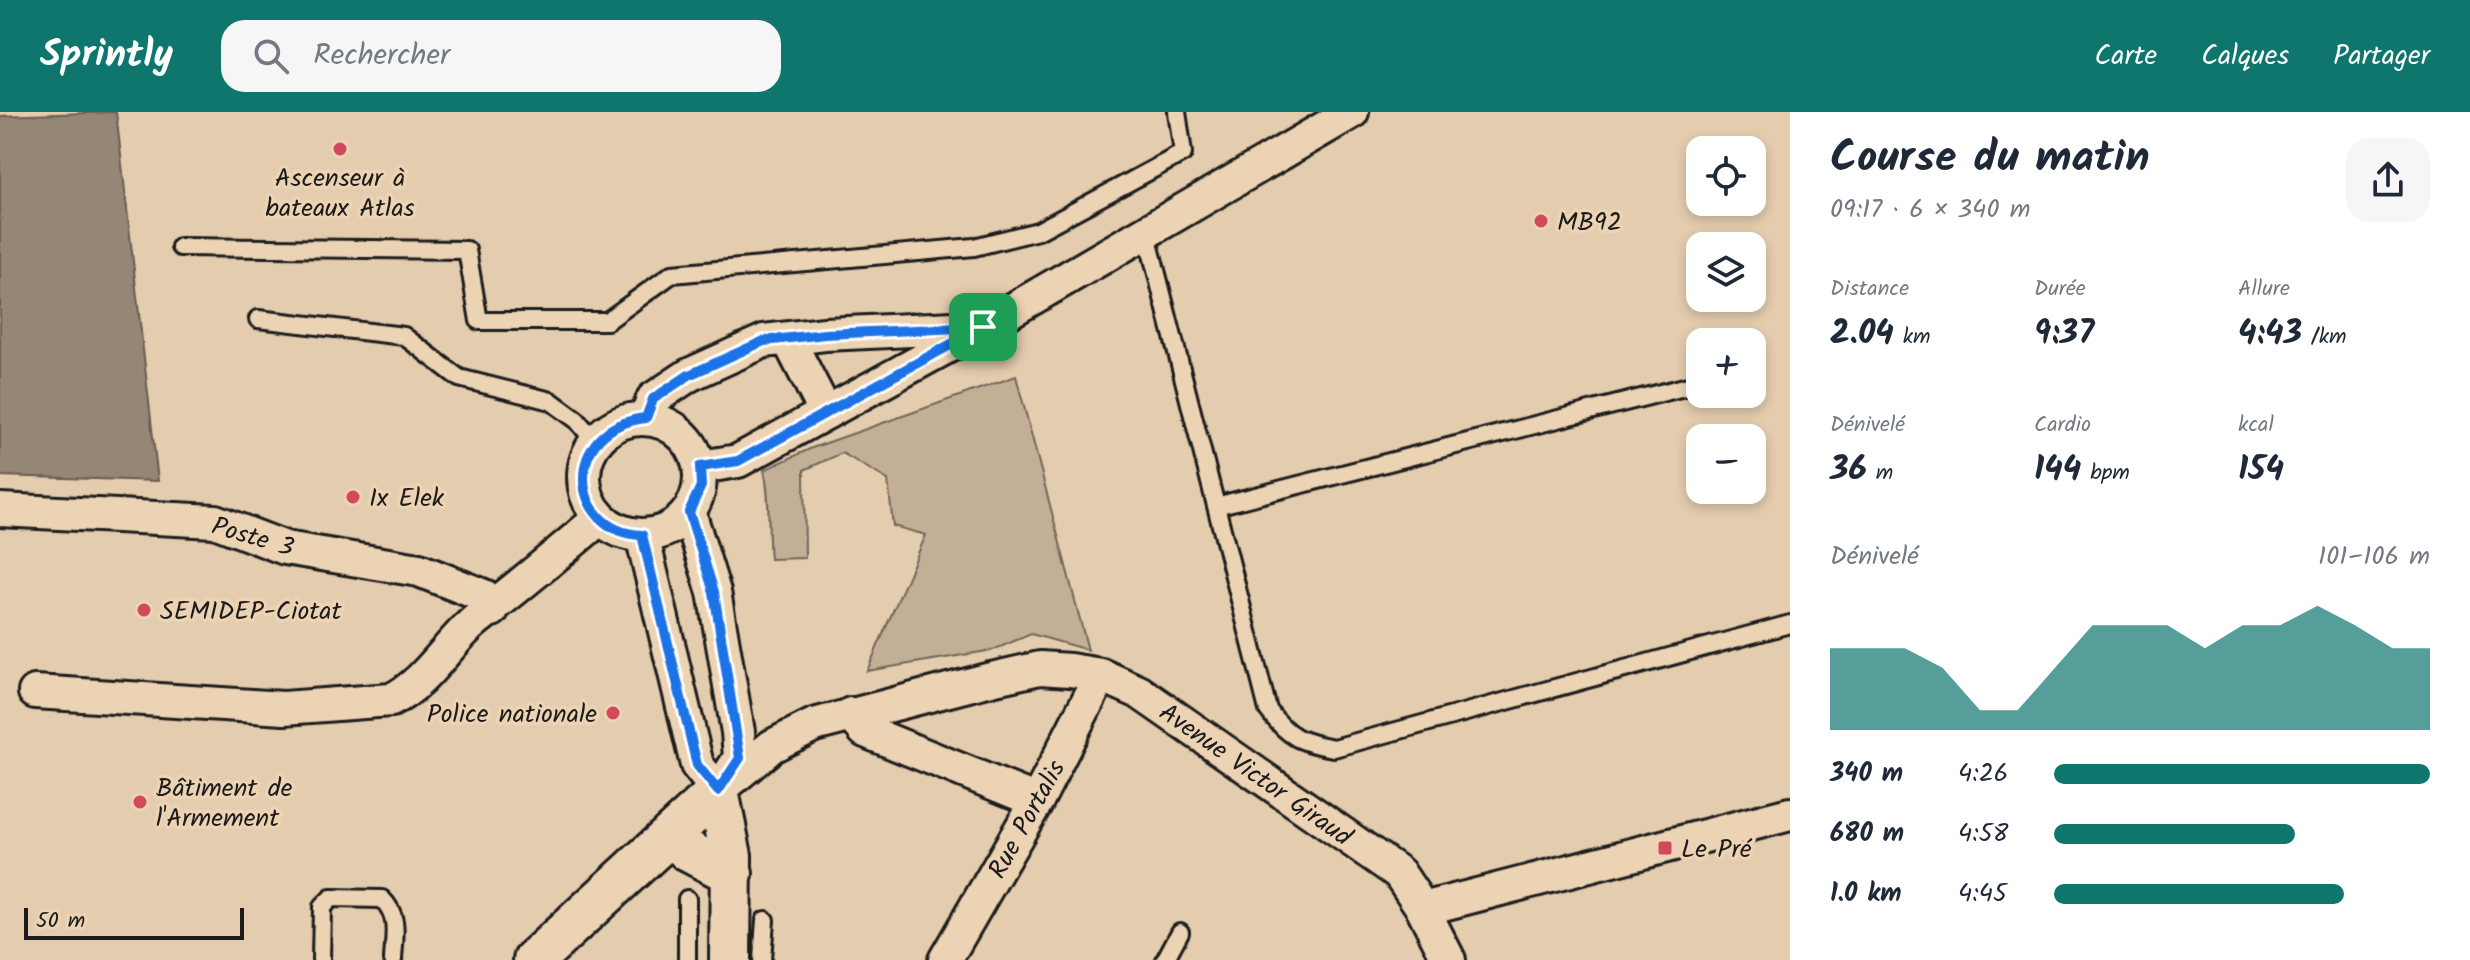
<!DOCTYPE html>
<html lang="fr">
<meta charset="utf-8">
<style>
body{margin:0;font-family:Kalam,sans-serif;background:#f6f6f7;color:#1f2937;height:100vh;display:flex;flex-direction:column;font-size:30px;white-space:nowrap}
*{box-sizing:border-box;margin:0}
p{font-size:26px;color:#747a83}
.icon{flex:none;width:44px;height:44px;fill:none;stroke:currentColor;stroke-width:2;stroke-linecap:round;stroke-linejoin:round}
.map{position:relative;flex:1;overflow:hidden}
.sheet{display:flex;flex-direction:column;background:#fff;width:680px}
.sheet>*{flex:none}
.tools{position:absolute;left:1686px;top:24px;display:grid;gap:16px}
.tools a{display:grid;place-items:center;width:80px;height:80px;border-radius:16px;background:#fff;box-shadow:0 4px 12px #0003;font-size:40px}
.scale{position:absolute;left:24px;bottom:20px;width:220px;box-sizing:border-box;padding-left:8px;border:4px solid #1c1c1c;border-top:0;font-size:22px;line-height:28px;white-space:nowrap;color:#1c1c1c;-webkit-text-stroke:6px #ecd3b4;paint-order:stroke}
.pin{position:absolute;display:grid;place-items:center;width:68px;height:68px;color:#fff;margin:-34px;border-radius:16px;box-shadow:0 4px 12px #0006}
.round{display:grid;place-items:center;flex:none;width:84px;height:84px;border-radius:24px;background:#f6f6f7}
.overview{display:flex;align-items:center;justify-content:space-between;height:136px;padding:0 40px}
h1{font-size:44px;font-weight:800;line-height:60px}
.figures{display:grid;grid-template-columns:repeat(3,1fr);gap:12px;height:136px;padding:8px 40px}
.figures div{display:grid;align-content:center}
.figures b{font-size:34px;font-weight:800}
.figures small{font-size:22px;font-weight:400}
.figures p{font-size:22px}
.chart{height:224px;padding:16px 40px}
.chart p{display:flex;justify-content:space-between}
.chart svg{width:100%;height:144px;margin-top:8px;fill:#0f766e;opacity:.7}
ul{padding:0 40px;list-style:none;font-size:26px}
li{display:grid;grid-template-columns:128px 96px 1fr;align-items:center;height:60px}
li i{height:20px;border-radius:10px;background:#0f766e}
header{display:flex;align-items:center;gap:48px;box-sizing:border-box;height:112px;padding:0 40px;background:#0f766e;color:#fff}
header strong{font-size:38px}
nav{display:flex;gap:44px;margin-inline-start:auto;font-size:28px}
.search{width:560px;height:72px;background:#f6f6f7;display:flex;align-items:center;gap:20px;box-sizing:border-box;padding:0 28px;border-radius:24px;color:#747a83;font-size:30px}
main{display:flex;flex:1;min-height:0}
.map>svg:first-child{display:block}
.green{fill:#c2af96;stroke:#6f6659;stroke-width:2}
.water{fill:#958674;stroke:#655c51;stroke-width:2}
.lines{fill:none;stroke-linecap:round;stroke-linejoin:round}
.service-casing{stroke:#1c1c1c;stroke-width:22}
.minor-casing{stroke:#1c1c1c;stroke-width:38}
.tertiary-casing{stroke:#1c1c1c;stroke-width:46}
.service{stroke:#ecd3b4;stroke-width:16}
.minor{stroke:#ecd3b4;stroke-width:32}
.tertiary{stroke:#ecd3b4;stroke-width:40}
.route-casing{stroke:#fff;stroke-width:16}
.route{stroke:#1a73e8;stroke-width:10}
.poi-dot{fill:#d1495b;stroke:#ecd3b4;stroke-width:3}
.labels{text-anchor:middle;stroke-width:7;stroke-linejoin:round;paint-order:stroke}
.poi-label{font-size:26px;fill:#1c1c1c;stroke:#ecd3b4;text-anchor:start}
.street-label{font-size:26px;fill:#1c1c1c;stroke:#ecd3b4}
</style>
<header>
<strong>Sprintly</strong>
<div class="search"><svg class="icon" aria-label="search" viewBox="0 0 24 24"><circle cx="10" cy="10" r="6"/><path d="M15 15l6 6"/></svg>Rechercher</div>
<nav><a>Carte</a><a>Calques</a><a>Partager</a></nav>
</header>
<main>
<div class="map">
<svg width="1790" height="848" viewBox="0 0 1790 848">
<rect width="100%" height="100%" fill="#e4ccae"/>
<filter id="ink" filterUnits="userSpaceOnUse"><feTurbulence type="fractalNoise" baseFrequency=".0125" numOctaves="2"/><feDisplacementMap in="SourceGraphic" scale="16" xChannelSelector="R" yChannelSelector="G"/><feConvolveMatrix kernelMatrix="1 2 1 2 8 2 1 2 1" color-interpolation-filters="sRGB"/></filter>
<g filter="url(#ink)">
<path class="green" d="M1016 264 1088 538 1031 522 993 538 867 559 926 423 893 414 888 368 842 341 804 358 805 446 770 447C767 416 771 388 764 358L812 336Z"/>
<path class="water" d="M116 0 158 369 0 364V4Z"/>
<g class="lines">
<g class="service-casing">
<path id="service" d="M1146 119 1268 598C1289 626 1300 630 1334 636L1790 512
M180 135 467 138 479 209H607L672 162 974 135 1038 119 1183 41 1177 0
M258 207 404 224 459 266 551 289 577 308 595 330
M1216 394 1700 271
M321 848 322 795 331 786 382 787C400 804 394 825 393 848
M687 848V787
M762 848 765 808
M1165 848 1180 820"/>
</g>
<g class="minor-casing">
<path id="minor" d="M788 227 826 301
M646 306 653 287 689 263 764 229 825 222 976 215
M584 365a58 58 0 1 1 116 0a58 58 0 1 1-116 0Z
M700 355 738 349 983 215 1352 0
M0 398 215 409 285 436 419 458 484 484 492 498
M689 400 714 480 738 620 740 646 725 669
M642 423 697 653 718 679
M35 580 284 596 391 588C427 571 446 533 476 508 518 475 559 441 600 406
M851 602 865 619 1037 689
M718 679 772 634 814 613 991 567 1040 556 1070 558 1101 563 1139 580 1399 761 1423 797 1790 702
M1423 797 1449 848
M945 848 1037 689 1101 563"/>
</g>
<g class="tertiary-casing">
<path id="tertiary" d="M718 679 731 744 730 848
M671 722 688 739 732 762
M534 848 718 679"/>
</g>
<use href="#service" class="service"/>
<use href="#minor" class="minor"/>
<use href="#tertiary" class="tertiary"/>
</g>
</g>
<g class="lines" filter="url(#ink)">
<g class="route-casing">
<path id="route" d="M983 215 738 349 700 355 701 374 689 400 714 480 740 646 718 679 697 653 642 423C567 420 561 315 646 306L653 287 689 263 764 229 825 222Z"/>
</g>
<use href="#route" class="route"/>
</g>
<g class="poi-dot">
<circle cx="340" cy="37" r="8"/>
<circle cx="1541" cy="109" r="8"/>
<circle cx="353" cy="385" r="8"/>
<circle cx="144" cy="498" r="8"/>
<circle cx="613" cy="601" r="8"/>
<circle cx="140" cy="690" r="8"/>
<rect x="1657" y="728" width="16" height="16" rx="4"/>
</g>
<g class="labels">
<g class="poi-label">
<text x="340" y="74" text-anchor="middle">Ascenseur à<tspan x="340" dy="30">bateaux Atlas</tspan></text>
<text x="1557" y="118">MB92</text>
<text x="369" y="394">Ix Elek</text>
<text x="160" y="507">SEMIDEP-Ciotat</text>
<text x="597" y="610" text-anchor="end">Police nationale</text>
<text x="156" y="684">Bâtiment de<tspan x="156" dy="30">l'Armement</tspan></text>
<text x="1681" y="745">Le Pré</text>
</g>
<g class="street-label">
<text transform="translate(253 424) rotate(16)" y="9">Poste 3</text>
<text transform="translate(1256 662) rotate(35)" y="9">Avenue Victor Giraud</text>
<text transform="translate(1026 707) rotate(-61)" y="9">Rue Portalis</text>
</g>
</g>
</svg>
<div class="tools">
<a><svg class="icon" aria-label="locate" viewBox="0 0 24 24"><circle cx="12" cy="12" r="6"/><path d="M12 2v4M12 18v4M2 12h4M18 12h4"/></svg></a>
<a><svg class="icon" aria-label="layers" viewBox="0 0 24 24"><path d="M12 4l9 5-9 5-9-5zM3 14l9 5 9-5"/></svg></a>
<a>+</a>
<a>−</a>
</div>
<div class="scale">50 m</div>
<div class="pin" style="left:983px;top:215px;background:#1e9e55"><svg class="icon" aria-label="arrive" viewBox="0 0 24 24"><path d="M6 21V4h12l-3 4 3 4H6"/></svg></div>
</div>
<section class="sheet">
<div class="overview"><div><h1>Course du matin</h1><p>09:17 · 6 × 340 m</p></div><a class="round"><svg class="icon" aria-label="share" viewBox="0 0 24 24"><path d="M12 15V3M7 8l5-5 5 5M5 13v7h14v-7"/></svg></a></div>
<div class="figures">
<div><p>Distance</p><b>2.04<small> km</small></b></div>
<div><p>Durée</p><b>9:37</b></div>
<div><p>Allure</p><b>4:43<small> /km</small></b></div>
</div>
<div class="figures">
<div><p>Dénivelé</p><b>36<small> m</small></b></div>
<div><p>Cardio</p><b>144<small> bpm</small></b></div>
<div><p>kcal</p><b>154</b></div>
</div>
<div class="chart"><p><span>Dénivelé</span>101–106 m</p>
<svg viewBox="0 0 160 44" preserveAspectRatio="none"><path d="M0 44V19L10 19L20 19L30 25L40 38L50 38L60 25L70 12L80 12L90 12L100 19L110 12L120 12L130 6L140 12L150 19L160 19V44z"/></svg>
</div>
<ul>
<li><b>340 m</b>4:26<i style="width:100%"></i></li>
<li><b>680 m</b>4:58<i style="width:64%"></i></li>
<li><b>1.0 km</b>4:45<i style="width:77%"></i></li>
</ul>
</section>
</main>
